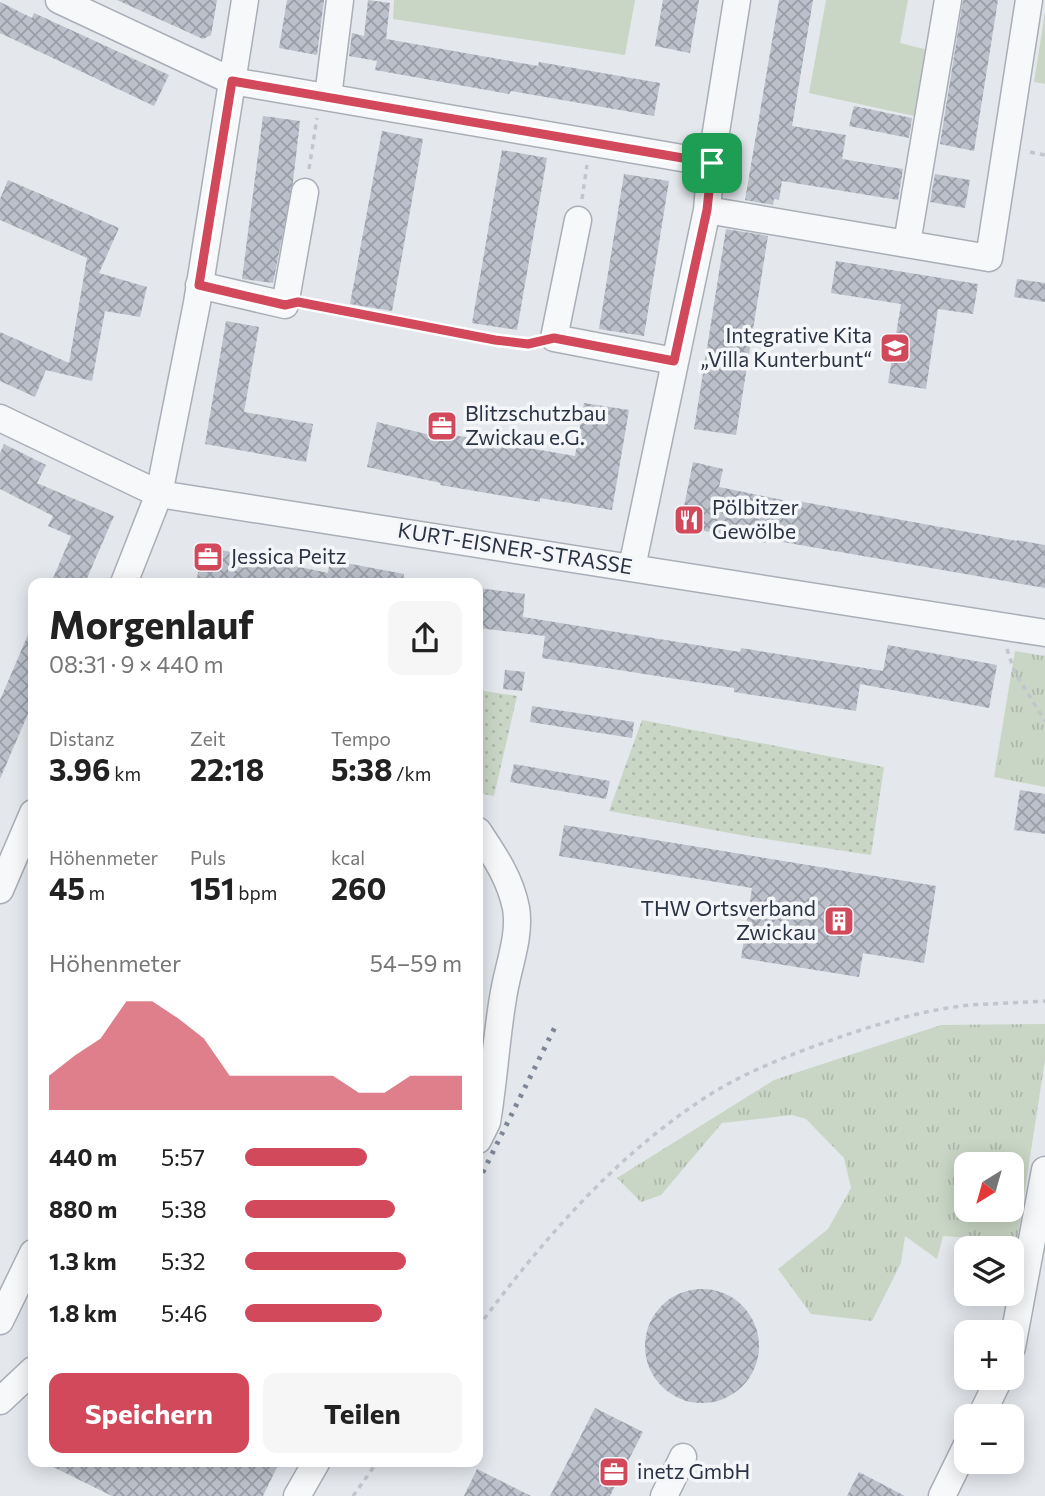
<!DOCTYPE html>
<html lang="de">
<meta charset="utf-8">
<style>
body{margin:0;font-family:Commissioner,sans-serif;background:#f6f6f6;color:#222;height:100vh;display:flex;flex-direction:column;font-size:26px;white-space:nowrap}
*{box-sizing:border-box;margin:0}
p{font-size:23px;color:#767676}
.icon{flex:none;width:38px;height:38px;fill:none;stroke:currentColor;stroke-width:2;stroke-linecap:round;stroke-linejoin:round}
.map{position:relative;flex:1;overflow:hidden}
.panel{position:absolute;left:28px;top:578px;width:455px;height:889px;display:flex;flex-direction:column;background:#fff;border-radius:14px;box-shadow:0 4px 18px #0003}
.panel>*{flex:none}
.needle{width:46px;rotate:217deg}
.fabs{position:absolute;left:954px;top:1152px;display:grid;gap:14px}
.fabs a{display:grid;place-items:center;width:70px;height:70px;border-radius:14px;background:#fff;box-shadow:0 4px 18px #0003;font-size:35px}
.pin{position:absolute;display:grid;place-items:center;width:60px;height:60px;color:#fff;margin:-30px;border-radius:14px;box-shadow:0 4px 10px #0006}
.round{display:grid;place-items:center;flex:none;width:74px;height:74px;border-radius:14px;background:#f6f6f6}
.summary{display:flex;align-items:center;justify-content:space-between;height:119px;padding:0 21px}
h1{font-size:38px;font-weight:700;line-height:52px}
.figures{display:grid;grid-template-columns:repeat(3,1fr);gap:10px;height:119px;padding:7px 21px}
.figures div{display:grid;align-content:center}
.figures b{font-size:30px;font-weight:700}
.figures small{font-size:19px;font-weight:400}
.figures p{font-size:19px}
.chart{height:196px;padding:14px 21px}
.chart p{display:flex;justify-content:space-between}
.chart svg{width:100%;height:126px;margin-top:7px;fill:#d1495b;opacity:.7}
.button{display:flex;gap:14px;margin-top:auto;padding:14px 21px}
.button a{flex:1;height:80px;border-radius:14px;background:#d1495b;color:#fff;font-size:28px;font-weight:700;line-height:80px;text-align:center}
.button a+a{background:#f6f6f6;color:#222}
ul{padding:0 21px;list-style:none;font-size:23px}
li{display:grid;grid-template-columns:112px 84px 1fr;align-items:center;height:52px}
li i{height:18px;border-radius:9px;background:#d1495b}
.map>svg:first-child{display:block}
.grass{fill:url(#grass-tufts);fill-rule:evenodd}
.park{fill:#c9d6c5}
.garden{fill:url(#garden-dots)}
.building{fill:url(#building-cross-hatch)}
.lines{fill:none;stroke-linecap:round;stroke-linejoin:round}
.minor-casing{stroke:#a9aeb7;stroke-width:29}
.path{stroke:#c2c5cb;stroke-width:3.5;stroke-dasharray:5 5;stroke-linecap:butt}
.minor{stroke:#f7f8fa;stroke-width:26}
.rail{stroke:#7d8696;stroke-width:5;stroke-dasharray:3.5 7;stroke-linecap:butt}
.route-casing{stroke:#fff;stroke-width:14}
.route{stroke:#d1495b;stroke-width:9}
.labels{text-anchor:middle;stroke-width:7;stroke-linejoin:round;paint-order:stroke}
.poi-label{font-size:21px;fill:#2b3445;stroke:#f4f6f9;text-anchor:start}
.street-label{font-size:21px;fill:#2b3445;stroke:#f4f6f9}
</style>
<div class="map">
<svg width="1045" height="1496" viewBox="0 0 1045 1496">
<defs>
<pattern id="grass-tufts" width="24" height="20" patternUnits="userSpaceOnUse" patternTransform="scale(1.75)"><rect width="24" height="20" fill="#c9d6c5"/><path d="M3 7l-1-3M5 7V3M7 7l1-3M15 17l-1-3M17 17v-4M19 17l1-3" fill="none" stroke="#adb8ab"/></pattern>
<pattern id="garden-dots" width="8" height="8" patternUnits="userSpaceOnUse" patternTransform="scale(1.75)"><rect width="8" height="8" fill="#c9d6c5"/><path d="M2 2h.1M6 6h.1" fill="none" stroke="#adb8ab" stroke-width="1.8" stroke-linecap="round"/></pattern>
<pattern id="building-cross-hatch" width="8" height="8" patternUnits="userSpaceOnUse" patternTransform="scale(1.75)"><rect width="8" height="8" fill="#bbc0ca"/><path d="M0 0l8 8M0 8l8-8" fill="none" stroke="#989da6"/></pattern>
</defs>
<rect width="100%" height="100%" fill="#e4e7ec"/>
<path class="grass" d="M1015 651 1045 656V787L994 777Z
M1045 1024V1060L1017 1241 943 1236 937 1259 905 1236 901 1263 872 1321 811 1314 778 1269 828 1229 851 1188 844 1158 806 1119 792 1115 722 1123 661 1195 641 1202 617 1178 774 1080 941 1025ZM966 1164H1012V1209H966Z"/>
<path class="park" d="M394 0H635L625 55 393 19Z
M826 0H908L900 43 928 50 914 116 809 93Z
M1045 12V84L1034 82Z"/>
<path class="garden" d="M478 690 517 696 494 796 478 793Z
M642 720 884 767 871 855 752 837 609 811Z"/>
<path class="building" d="M117 0H217L211 35 203 39Z
M287 0H324L317 55 279 48Z
M368 0 390 3 386 39 538 66 539 62 660 83 654 116 511 91 509 94 375 70 377 61 349 56 352 33 364 36Z
M663 0H699L690 53 655 46Z
M779 0H813L792 126 846 135 842 159 903 169 898 200 782 181 779 200 774 199 773 205 745 200Z
M963 0H998L974 151 940 144Z
M0 2 32 18 34 13 169 75 154 106 0 33Z
M854 106 912 118 909 138 849 126Z
M263 116 300 121 293 182 273 283 242 279Z
M382 131 423 139 392 311 350 304Z
M502 150 547 158 517 330 472 323Z
M624 174 669 181 644 336 599 329Z
M935 174 970 180 965 208 930 202Z
M8 180 119 228 99 273 147 287 140 317 105 311 92 381 46 370 35 397 0 381V332L69 363 87 258 0 220V199Z
M726 229 768 236 736 435 694 429Z
M836 261 978 284 973 314 938 309 926 389 888 383 901 304 831 293Z
M1017 279 1045 283V302L1014 297Z
M226 321 259 327 244 412 313 424 306 462 205 444Z
M584 403 629 410 612 510 540 498V502L440 485 441 483 367 467 377 422 434 436 435 432 575 456Z
M4 444 46 465 37 483 114 516 85 583H51L71 536 48 526 53 516 0 489V453Z
M693 462 723 469 719 487 797 503 798 501 1017 541V540L1045 545V588L766 539 765 543 680 526Z
M203 546 328 573 330 560 404 574 403 583H196Z
M478 588 525 594 523 617 740 652 741 648 883 671 888 645 997 665 989 708 860 684 856 711 734 692V688L542 658 545 636 478 628Z
M33 623V702L0 779V700Z
M505 670 525 672 522 691 503 689Z
M532 706 634 722 632 738 530 722Z
M514 764 610 781 606 799 510 782Z
M1020 790 1045 794V834L1014 830Z
M564 825 936 886 924 963 863 953 859 977 741 958 752 888 559 856Z
M645 1346a57 57 0 1 1 114 0a57 57 0 1 1-114 0Z
M595 1408 643 1432 610 1496H550Z
M41 1461H280L263 1496H112Z
M477 1469 531 1496H464Z
M859 1472 905 1496H847Z"/>
<g class="lines">
<g class="minor-casing">
<path id="minor" d="M59 0 232 81 711 163
M328 97 340 0
M707 210 989 258 1029 0
M578 220 554 338 674 361
M907 243 948 0
M199 285 285 305 305 192
M0 418 159 494 1045 633
M632 567 707 210 711 163 737 0
M124 583 159 494 197 303 245 0
M478 831C494 855 510 878 516 908 521 937 507 969 503 998 496 1039 494 1081 487 1122L478 1140
M0 890 33 813
M0 1321 33 1253
M1012 1347 1045 1170
M0 1401 33 1370
M981 1416 1000 1377
M297 1496 317 1461
M664 1496 683 1457
M942 1496 966 1447"/>
</g>
<path class="path" d="M1030 152 1045 155
M309 169 317 118
M582 199 587 165
M308 304 416 323 455 333 531 343
M1007 649 1015 673 1045 721
M478 1327C542 1241 612 1159 703 1099 745 1071 795 1053 843 1036 884 1022 928 1009 971 1005 996 1003 1020 1003 1045 1001
M353 1496 378 1461"/>
<use href="#minor" class="minor"/>
<path class="rail" d="M478 1182 556 1025"/>
</g>
<g class="lines">
<g class="route-casing">
<path id="route" d="M232 81 712 163 707 210 674 361 554 338 528 344 495 340 298 302 285 305 199 285Z"/>
</g>
<use href="#route" class="route"/>
</g>
<defs>
<g id="school-square" transform="scale(1.575)"><rect x="-9" y="-9" width="18" height="18" rx="4" fill="#d1495b" stroke="#f4f6f9"/><path d="M0-5L7-2L0 1L-7-2ZM-4 1L0 2.5L4 1V4Q0 6-4 4Z" fill="#fff"/></g>
<g id="office-square" transform="scale(1.575)"><rect x="-9" y="-9" width="18" height="18" rx="4" fill="#d1495b" stroke="#f4f6f9"/><path d="M-6-3h4V-5.5h4V-3h4V5H-6ZM-1-4.5V-3h2v-1.5ZM-6 0V1H6V0Z" fill="#fff"/></g>
<g id="restaurant-square" transform="scale(1.575)"><rect x="-9" y="-9" width="18" height="18" rx="4" fill="#d1495b" stroke="#f4f6f9"/><path d="M-5-6h1v4h1v-4h1v4h1v-4h1v5L-1.5 .5V6h-2V.5L-5-1ZM5-6V6H3V1.5H1.5Q1.5-4 5-6Z" fill="#fff"/></g>
<g id="building-square" transform="scale(1.575)"><rect x="-9" y="-9" width="18" height="18" rx="4" fill="#d1495b" stroke="#f4f6f9"/><path d="M-4-6H4V6H1V3H-1V6H-4ZM-2.5-4.3h1.7v1.8h-1.7ZM.8-4.3h1.7v1.8H.8ZM-2.5-1h1.7V.8h-1.7ZM.8-1h1.7V.8H.8Z" fill="#fff"/></g>
</defs>
<g fill-rule="evenodd">
<use href="#school-square" x="895" y="348"/>
<use href="#office-square" x="442" y="426"/>
<use href="#restaurant-square" x="689" y="520"/>
<use href="#office-square" x="208" y="557"/>
<use href="#building-square" x="839" y="921"/>
<use href="#office-square" x="614" y="1472"/>
</g>
<g class="labels">
<g class="poi-label">
<text x="872" y="343" text-anchor="end">Integrative Kita<tspan x="872" dy="24">„Villa Kunterbunt“</tspan></text>
<text x="465" y="421">Blitzschutzbau<tspan x="465" dy="24">Zwickau e.G.</tspan></text>
<text x="712" y="515">Pölbitzer<tspan x="712" dy="24">Gewölbe</tspan></text>
<text x="231" y="564">Jessica Peitz</text>
<text x="816" y="916" text-anchor="end">THW Ortsverband<tspan x="816" dy="24">Zwickau</tspan></text>
<text x="637" y="1479">inetz GmbH</text>
</g>
<g class="street-label">
<text transform="translate(515 549) rotate(9)" y="7">KURT-EISNER-STRASSE</text>
</g>
</g>
</svg>
<div class="fabs">
<a><svg class="needle" viewBox="-14 -14 28 28"><path d="M0-13l5 13h-10z" fill="#e53935"/><path d="M0 13l5-13h-10z" fill="#767676"/></svg></a>
<a><svg class="icon" aria-label="layers" viewBox="0 0 24 24"><path d="M12 4l9 5-9 5-9-5zM3 14l9 5 9-5"/></svg></a>
<a>+</a>
<a>−</a>
</div>
<div class="pin" style="left:712px;top:163px;background:#1e9e55"><svg class="icon" aria-label="arrive" viewBox="0 0 24 24"><path d="M6 21V4h12l-3 4 3 4H6"/></svg></div>
<section class="panel">
<div class="summary"><div><h1>Morgenlauf</h1><p>08:31 · 9 × 440 m</p></div><a class="round"><svg class="icon" aria-label="share" viewBox="0 0 24 24"><path d="M12 15V3M7 8l5-5 5 5M5 13v7h14v-7"/></svg></a></div>
<div class="figures">
<div><p>Distanz</p><b>3.96<small> km</small></b></div>
<div><p>Zeit</p><b>22:18</b></div>
<div><p>Tempo</p><b>5:38<small> /km</small></b></div>
</div>
<div class="figures">
<div><p>Höhenmeter</p><b>45<small> m</small></b></div>
<div><p>Puls</p><b>151<small> bpm</small></b></div>
<div><p>kcal</p><b>260</b></div>
</div>
<div class="chart"><p><span>Höhenmeter</span>54–59 m</p>
<svg viewBox="0 0 160 44" preserveAspectRatio="none"><path d="M0 44V32L10 25L20 19L30 6L40 6L50 12L60 19L70 32L80 32L90 32L100 32L110 32L120 38L130 38L140 32L150 32L160 32V44z"/></svg>
</div>
<ul>
<li><b>440 m</b>5:57<i style="width:56%"></i></li>
<li><b>880 m</b>5:38<i style="width:69%"></i></li>
<li><b>1.3 km</b>5:32<i style="width:74%"></i></li>
<li><b>1.8 km</b>5:46<i style="width:63%"></i></li>
</ul>
<div class="button"><a>Speichern</a><a>Teilen</a></div>
</section>
</div>
